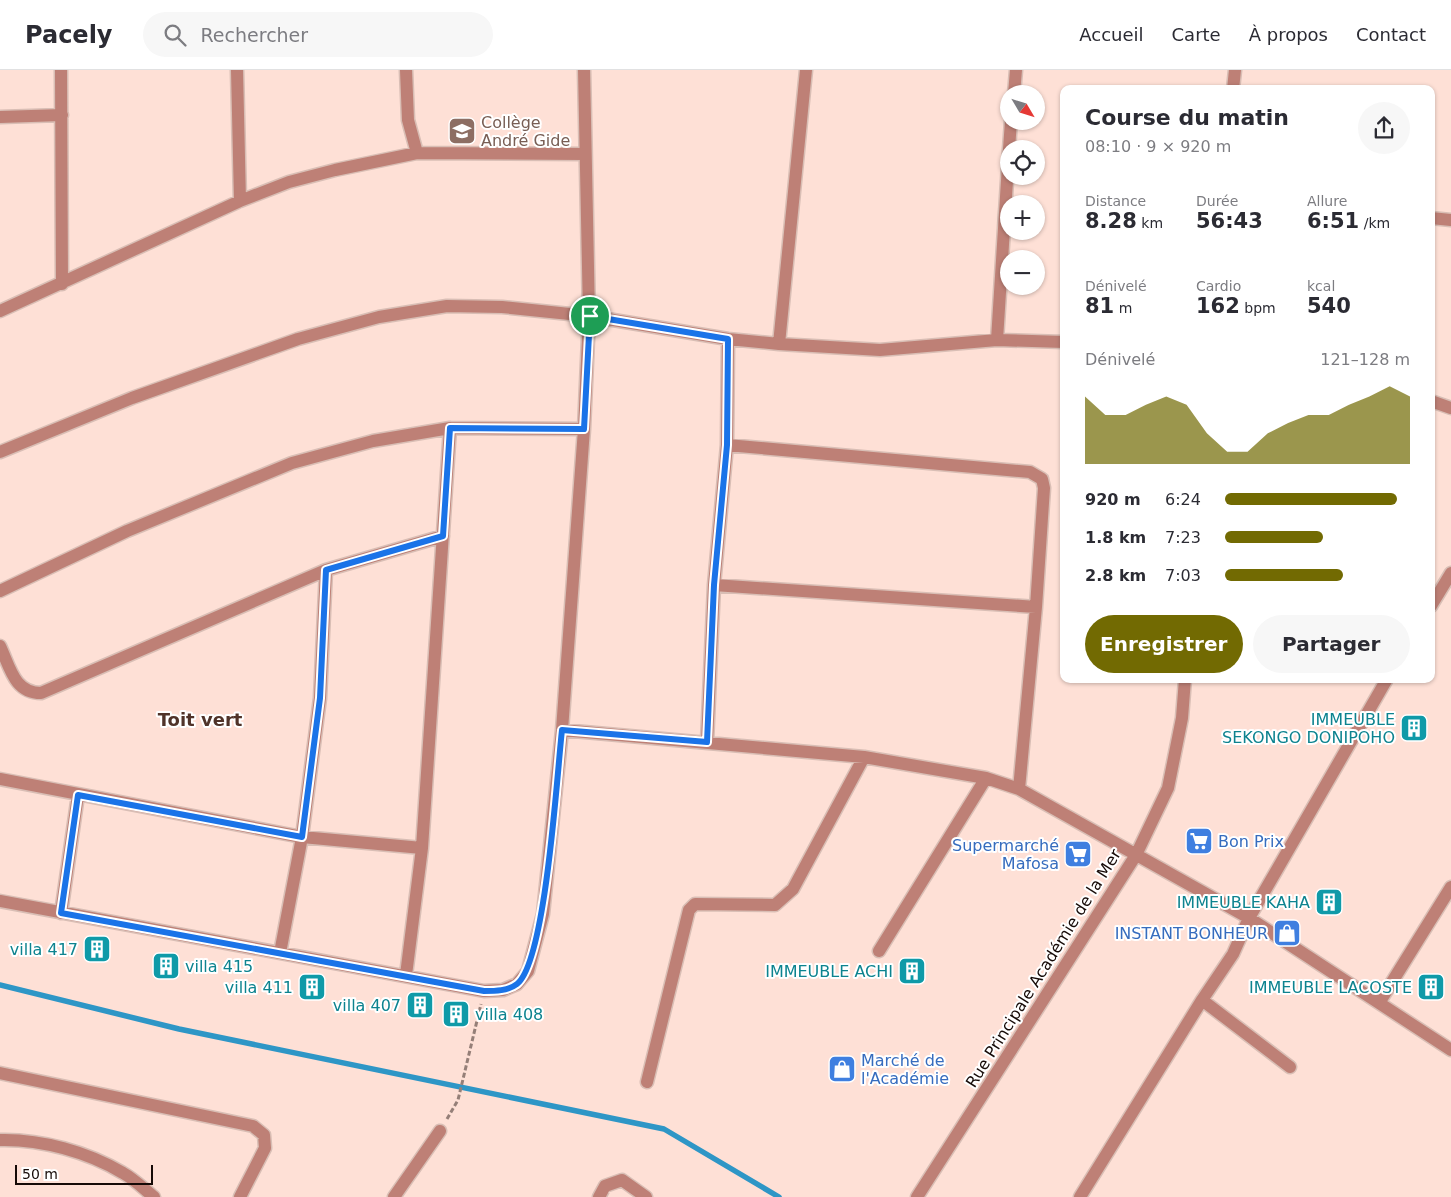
<!DOCTYPE html>
<html lang="fr">
<meta charset="utf-8">
<style>
body{margin:0;font-family:"DejaVu Sans",sans-serif;background:#f7f7f7;color:#2b2b33;height:100vh;display:flex;flex-direction:column;font-size:19px;white-space:nowrap}
*{box-sizing:border-box;margin:0}
p{font-size:16px;color:#7c7c81}
.icon{flex:none;width:28px;height:28px;fill:none;stroke:currentColor;stroke-width:2;stroke-linecap:round;stroke-linejoin:round}
.map{position:relative;flex:1;overflow:hidden}
.drawer{position:absolute;left:1060px;top:15px;width:375px;height:598px;display:flex;flex-direction:column;background:#fff;border-radius:10px;box-shadow:0 1px 4px #0004}
.drawer>*{flex:none}
.needle{width:32px;rotate:128deg}
.buttons{position:absolute;left:1000px;top:15px;display:grid;gap:10px}
.buttons a{display:grid;place-items:center;width:45px;height:45px;border-radius:50%;background:#fff;box-shadow:0 1px 4px #0004;font-size:25px}
.scale{position:absolute;left:15px;bottom:12px;width:138px;box-sizing:border-box;padding-left:5px;border:2px solid #160a07;border-top:0;font-size:14px;line-height:18px;white-space:nowrap;color:#160a07;-webkit-text-stroke:4px #fff;paint-order:stroke}
.pin{position:absolute;display:grid;place-items:center;width:42px;height:42px;color:#fff;margin:-21px;border:2px solid #fff;border-radius:50%;box-shadow:0 1px 5px #0007}
.round{display:grid;place-items:center;flex:none;width:52px;height:52px;border-radius:26px;background:#f7f7f7}
.headline{display:flex;align-items:center;justify-content:space-between;height:85px;padding:0 25px}
h1{font-size:22px;font-weight:800;line-height:38px}
.metrics{display:grid;grid-template-columns:repeat(3,1fr);gap:8px;height:85px;padding:5px 25px}
.metrics div{display:grid;align-content:center}
.metrics b{font-size:21px;font-weight:800}
.metrics small{font-size:14px;font-weight:400}
.metrics p{font-size:14px}
.chart{height:140px;padding:10px 25px}
.chart p{display:flex;justify-content:space-between}
.chart svg{width:100%;height:90px;margin-top:5px;fill:#726a02;opacity:.7}
.action{display:flex;gap:10px;margin-top:auto;padding:10px 25px}
.action a{flex:1;height:58px;border-radius:30px;background:#726a02;color:#fff;font-size:20px;font-weight:800;line-height:58px;text-align:center}
.action a+a{background:#f7f7f7;color:#2b2b33}
ul{padding:0 25px;list-style:none;font-size:16px}
li{display:grid;grid-template-columns:80px 60px 1fr;align-items:center;height:38px}
li i{height:12px;border-radius:6px;background:#726a02}
header{display:flex;align-items:center;gap:30px;box-sizing:border-box;height:70px;padding:0 25px;background:#fff;border-bottom:1px solid #e1e1e2}
header strong{font-size:24px}
nav{display:flex;gap:28px;margin-inline-start:auto;font-size:18px}
.search{width:350px;height:45px;background:#f7f7f7;display:flex;align-items:center;gap:12px;box-sizing:border-box;padding:0 18px;border-radius:28px;color:#7c7c81;font-size:19px}
.map>svg:first-child{display:block}
.lines{fill:none;stroke-linecap:round;stroke-linejoin:round}
.stream{stroke:#2e96c6;stroke-width:5.5}
.street-casing{stroke:#d9beb5;stroke-width:15}
.path{stroke:#957f78;stroke-width:3;stroke-dasharray:5 2.5;stroke-linecap:butt}
.street{stroke:#be8076;stroke-width:12}
.route-casing{stroke:#fff;stroke-width:10}
.route{stroke:#1a73e8;stroke-width:6}
.labels{text-anchor:middle;stroke-width:4;stroke-linejoin:round;paint-order:stroke}
.education-label{font-size:16px;fill:#785e54;stroke:#fff;text-anchor:start}
.culture-label{font-size:16px;fill:#0d838f;stroke:#fff;text-anchor:end}
.shop-label{font-size:16px;fill:#366cbe;stroke:#fff;text-anchor:start}
.street-label{font-size:16px;fill:#160a07;stroke:#fff}
.neighbourhood-label{font-size:18px;font-weight:bold;fill:#503329;stroke:#fff}
</style>
<header>
<strong>Pacely</strong>
<div class="search"><svg class="icon" aria-label="search" viewBox="0 0 24 24"><circle cx="10" cy="10" r="6"/><path d="M15 15l6 6"/></svg>Rechercher</div>
<nav><a>Accueil</a><a>Carte</a><a>À propos</a><a>Contact</a></nav>
</header>
<div class="map">
<svg width="1451" height="1127" viewBox="0 0 1451 1127">
<rect width="100%" height="100%" fill="#fee0d6"/>
<g class="lines">
<path class="stream" d="M0 915 179 959 664 1059 779 1127"/>
<g class="street-casing">
<path id="street" d="M61 0 62 214
M237 0 240 131
M406 0 408 50 417 83
M1233 19 1235 0
M1014 24 1016 0
M0 47 62 45
M1009 79 1011 51
M1431 148 1451 150
M0 241 240 131 289 112 335 100 417 83 585 84
M997 270 1009 79
M779 274 806 0
M1431 331 1451 338
M727 375 1030 402 1042 409 1044 418 1036 537 1019 719
M0 382 132 328 298 269 379 247 447 236 502 237 589 246 728 269 779 274 880 280 997 270 1064 272
M714 515 1036 537
M0 521 127 461 292 393 373 371 450 358 584 359
M1431 536 1451 503
M0 576C10 597 14 623 41 623L326 500 443 466
M562 660 864 687 986 708 1019 719 1249 848 1451 980
M707 672 714 515 727 375 728 269
M0 709 302 767 422 778
M0 831 484 921 503 920 517 914 528 901 543 844 562 660 584 359 589 246 584 0
M61 843 78 725
M879 881 986 708
M280 883 302 767 320 628 326 500
M406 905 422 778 450 358
M1202 930 1290 997
M1379 933 1451 817
M0 1003 253 1056 264 1065 265 1078 240 1127
M647 1012 689 840 695 834 775 835 793 819 864 687
M0 1070C41 1069 88 1082 123 1103 134 1109 144 1119 154 1127
M394 1127 440 1061
M599 1127 605 1116 622 1110 646 1127
M917 1127 1136 785 1168 718 1182 648 1185 609
M1080 1127 1202 930 1233 884 1249 848 1387 609"/>
</g>
<path class="path" d="M447 1049 458 1030 481 934"/>
<use href="#street" class="street"/>
</g>
<g class="lines">
<g class="route-casing">
<path id="route" d="M590 246 728 269 727 375 714 515 707 672 562 660C557 703 546 891 517 914 508 921 495 921 484 921L61 843 78 725 302 767 320 628 326 500 443 466 450 358 584 359Z"/>
</g>
<use href="#route" class="route"/>
</g>
<defs>
<g id="university-square" transform="scale(1.4375)"><rect x="-9" y="-9" width="18" height="18" rx="4" fill="#8d6e63" stroke="#fff"/><path d="M0-5L7-2L0 1L-7-2ZM-4 1L0 2.5L4 1V4Q0 6-4 4Z" fill="#fff"/></g>
<g id="building-square" transform="scale(1.4375)"><rect x="-9" y="-9" width="18" height="18" rx="4" fill="#0f9aa8" stroke="#fff"/><path d="M-4-6H4V6H1V3H-1V6H-4ZM-2.5-4.3h1.7v1.8h-1.7ZM.8-4.3h1.7v1.8H.8ZM-2.5-1h1.7V.8h-1.7ZM.8-1h1.7V.8H.8Z" fill="#fff"/></g>
<g id="supermarket-square" transform="scale(1.4375)"><rect x="-9" y="-9" width="18" height="18" rx="4" fill="#3f7fe0" stroke="#fff"/><path d="M-6-5.5h2.5l.6 2H6L4.5 2H-2.5L-4.4-4H-6ZM-1.5 3.2a1.3 1.3 0 1 0 .1 0ZM3 3.2a1.3 1.3 0 1 0 .1 0Z" fill="#fff"/></g>
<g id="shop-square" transform="scale(1.4375)"><rect x="-9" y="-9" width="18" height="18" rx="4" fill="#3f7fe0" stroke="#fff"/><path d="M-5-2.5h2.3a2.7 3.5 0 0 1 5.4 0H5L5.5 6h-11ZM-1.5-2.5h3a1.5 2.3 0 0 0-3 0Z" fill="#fff"/></g>
</defs>
<g fill-rule="evenodd">
<use href="#university-square" x="462" y="61"/>
<use href="#building-square" x="1414" y="658"/>
<use href="#supermarket-square" x="1199" y="771"/>
<use href="#supermarket-square" x="1078" y="784"/>
<use href="#building-square" x="1329" y="832"/>
<use href="#shop-square" x="1287" y="863"/>
<use href="#building-square" x="97" y="879"/>
<use href="#building-square" x="166" y="896"/>
<use href="#building-square" x="912" y="901"/>
<use href="#building-square" x="312" y="917"/>
<use href="#building-square" x="1431" y="917"/>
<use href="#building-square" x="420" y="935"/>
<use href="#building-square" x="456" y="944"/>
<use href="#shop-square" x="842" y="999"/>
</g>
<g class="labels">
<g class="education-label">
<text x="481" y="58">Collège<tspan x="481" dy="18">André Gide</tspan></text>
</g>
<g class="culture-label">
<text x="1395" y="655">IMMEUBLE<tspan x="1395" dy="18">SEKONGO DONIPOHO</tspan></text>
<text x="1310" y="838">IMMEUBLE KAHA</text>
<text x="78" y="885">villa 417</text>
<text x="185" y="902" text-anchor="start">villa 415</text>
<text x="893" y="907">IMMEUBLE ACHI</text>
<text x="293" y="923">villa 411</text>
<text x="1412" y="923">IMMEUBLE LACOSTE</text>
<text x="401" y="941">villa 407</text>
<text x="475" y="950" text-anchor="start">villa 408</text>
</g>
<g class="shop-label">
<text x="1218" y="777">Bon Prix</text>
<text x="1059" y="781" text-anchor="end">Supermarché<tspan x="1059" dy="18">Mafosa</tspan></text>
<text x="1268" y="869" text-anchor="end">INSTANT BONHEUR</text>
<text x="861" y="996">Marché de<tspan x="861" dy="18">l'Académie</tspan></text>
</g>
<g class="street-label">
<text transform="translate(1043 898) rotate(-58)" y="6">Rue Principale Académie de la Mer</text>
</g>
<g class="neighbourhood-label">
<text x="200" y="656">Toit vert</text>
</g>
</g>
</svg>
<div class="buttons">
<a><svg class="needle" viewBox="-14 -14 28 28"><path d="M0-13l5 13h-10z" fill="#e53935"/><path d="M0 13l5-13h-10z" fill="#7c7c81"/></svg></a>
<a><svg class="icon" aria-label="locate" viewBox="0 0 24 24"><circle cx="12" cy="12" r="6"/><path d="M12 2v4M12 18v4M2 12h4M18 12h4"/></svg></a>
<a>+</a>
<a>−</a>
</div>
<div class="scale">50 m</div>
<div class="pin" style="left:590px;top:246px;background:#1e9e55"><svg class="icon" aria-label="arrive" viewBox="0 0 24 24"><path d="M6 21V4h12l-3 4 3 4H6"/></svg></div>
<section class="drawer">
<div class="headline"><div><h1>Course du matin</h1><p>08:10 · 9 × 920 m</p></div><a class="round"><svg class="icon" aria-label="share" viewBox="0 0 24 24"><path d="M12 15V3M7 8l5-5 5 5M5 13v7h14v-7"/></svg></a></div>
<div class="metrics">
<div><p>Distance</p><b>8.28<small> km</small></b></div>
<div><p>Durée</p><b>56:43</b></div>
<div><p>Allure</p><b>6:51<small> /km</small></b></div>
</div>
<div class="metrics">
<div><p>Dénivelé</p><b>81<small> m</small></b></div>
<div><p>Cardio</p><b>162<small> bpm</small></b></div>
<div><p>kcal</p><b>540</b></div>
</div>
<div class="chart"><p><span>Dénivelé</span>121–128 m</p>
<svg viewBox="0 0 160 44" preserveAspectRatio="none"><path d="M0 44V11L10 20L20 20L30 15L40 11L50 15L60 29L70 38L80 38L90 29L100 24L110 20L120 20L130 15L140 11L150 6L160 11V44z"/></svg>
</div>
<ul>
<li><b>920 m</b>6:24<i style="width:93%"></i></li>
<li><b>1.8 km</b>7:23<i style="width:53%"></i></li>
<li><b>2.8 km</b>7:03<i style="width:64%"></i></li>
</ul>
<div class="action"><a>Enregistrer</a><a>Partager</a></div>
</section>
</div>
